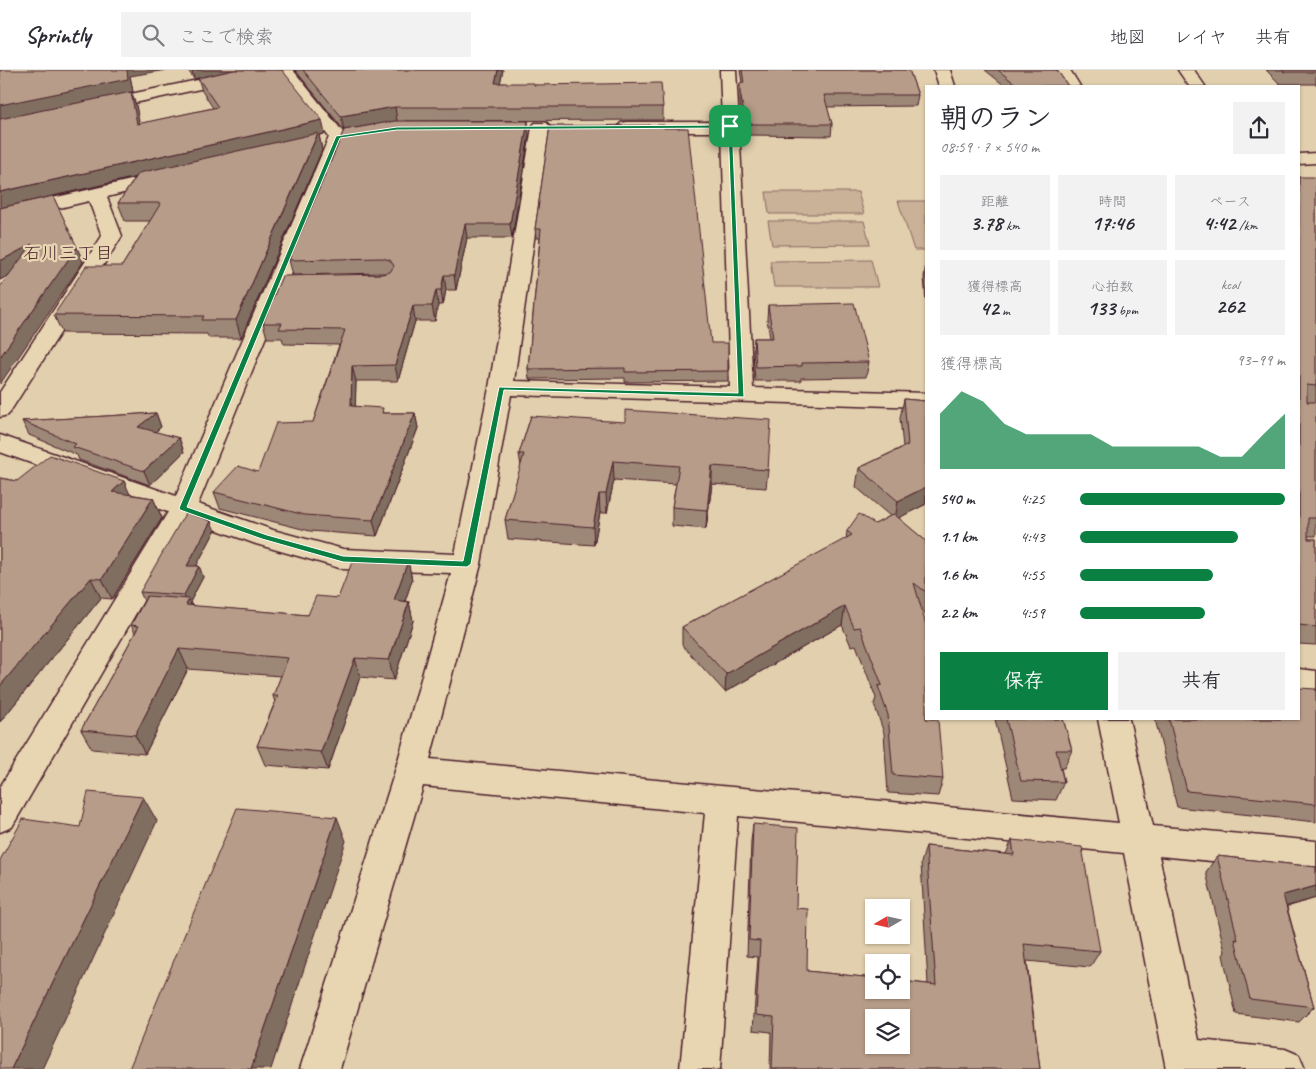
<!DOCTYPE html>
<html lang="ja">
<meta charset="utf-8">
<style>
body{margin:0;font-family:Caveat,"Klee One",sans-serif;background:#f2f2f3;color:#2b2b33;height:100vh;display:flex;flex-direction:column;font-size:19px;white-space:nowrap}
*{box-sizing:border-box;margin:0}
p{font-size:16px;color:#7c7c81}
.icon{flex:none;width:28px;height:28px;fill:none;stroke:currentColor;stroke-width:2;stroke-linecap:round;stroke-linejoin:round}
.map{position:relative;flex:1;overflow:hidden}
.details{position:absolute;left:925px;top:15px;width:375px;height:635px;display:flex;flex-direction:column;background:#fff;border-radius:0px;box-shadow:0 1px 4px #0004}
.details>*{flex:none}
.needle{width:32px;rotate:261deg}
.buttons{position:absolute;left:865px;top:829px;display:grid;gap:10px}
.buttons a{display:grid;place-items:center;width:45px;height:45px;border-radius:0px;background:#fff;box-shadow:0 1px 4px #0004;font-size:25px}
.pin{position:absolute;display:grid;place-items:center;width:42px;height:42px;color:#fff;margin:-21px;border-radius:10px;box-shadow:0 2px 8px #0006}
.round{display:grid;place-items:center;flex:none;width:52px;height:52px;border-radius:0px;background:#f2f2f3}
.head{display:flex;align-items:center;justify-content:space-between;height:85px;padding:0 15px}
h1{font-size:28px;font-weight:700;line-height:38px}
.figures{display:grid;grid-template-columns:repeat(3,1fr);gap:8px;height:85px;padding:5px 15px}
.figures div{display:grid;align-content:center;border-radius:0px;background:#f2f2f3;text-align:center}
.figures b{font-size:21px;font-weight:700}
.figures small{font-size:14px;font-weight:400}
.figures p{font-size:14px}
.chart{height:140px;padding:10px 15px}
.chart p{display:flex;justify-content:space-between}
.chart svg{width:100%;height:90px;margin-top:5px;fill:#0b8043;opacity:.7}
.button{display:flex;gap:10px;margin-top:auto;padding:10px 15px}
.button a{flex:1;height:58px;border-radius:0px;background:#0b8043;color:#fff;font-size:20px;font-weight:700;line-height:58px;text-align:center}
.button a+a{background:#f2f2f3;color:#2b2b33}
ul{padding:0 15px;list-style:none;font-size:16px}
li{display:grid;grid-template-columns:80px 60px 1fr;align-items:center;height:38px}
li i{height:12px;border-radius:6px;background:#0b8043}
header{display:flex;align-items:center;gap:30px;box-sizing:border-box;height:70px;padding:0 25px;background:#fff;border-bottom:1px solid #e1e1e2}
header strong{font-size:24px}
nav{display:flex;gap:28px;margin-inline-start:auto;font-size:18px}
.search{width:350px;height:45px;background:#f2f2f3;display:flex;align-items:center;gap:12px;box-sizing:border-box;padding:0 18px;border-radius:0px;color:#7c7c81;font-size:19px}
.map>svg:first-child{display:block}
.green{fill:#c9b298;stroke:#8a6862}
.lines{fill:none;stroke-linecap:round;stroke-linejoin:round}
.minor-casing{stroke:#4a1f2b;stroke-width:3}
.minor{fill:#e8d6b3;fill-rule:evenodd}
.wall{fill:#9d8776;stroke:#4a1f2b}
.shaded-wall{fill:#806e60;stroke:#4a1f2b}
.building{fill:#b79d89;stroke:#4a1f2b;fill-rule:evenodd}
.route{fill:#0b8043;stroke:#fff;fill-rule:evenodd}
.labels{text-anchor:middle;stroke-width:4.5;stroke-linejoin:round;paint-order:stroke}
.far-neighbourhood-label{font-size:18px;fill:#4a1f2b;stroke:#e8d6b3}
</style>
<header>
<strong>Sprintly</strong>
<div class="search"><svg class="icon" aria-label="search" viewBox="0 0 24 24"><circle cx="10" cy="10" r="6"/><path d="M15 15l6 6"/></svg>ここで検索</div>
<nav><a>地図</a><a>レイヤ</a><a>共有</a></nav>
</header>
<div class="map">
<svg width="1316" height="999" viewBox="0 0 1316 999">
<rect width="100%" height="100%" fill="#e2cfae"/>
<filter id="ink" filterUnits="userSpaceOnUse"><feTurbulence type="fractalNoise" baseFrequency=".02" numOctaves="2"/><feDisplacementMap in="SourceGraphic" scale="10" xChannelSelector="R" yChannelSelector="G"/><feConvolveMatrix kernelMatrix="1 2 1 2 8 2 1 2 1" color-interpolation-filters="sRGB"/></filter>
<g filter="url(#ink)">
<path class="green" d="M766 122H858L864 144H769Z
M898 131H926V180H914Z
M768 151H864L870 174 772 175Z
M871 190 878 217H774L770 191Z"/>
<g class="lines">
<g class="minor-casing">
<path id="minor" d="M277 0H293L347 67 198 434 273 460 343 479 455 484 489 318 532 57 535 53H547L550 57 514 311 730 317 722 62H627L621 61 618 57 621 53 627 52H722L720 0H736L753 318 926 323V337L511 325 481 494 430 689 1119 753 1098 649H1129L1153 756 1316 771V801L1159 786 1199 970 1285 979 1299 985 1305 999H1166L1124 783 738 746 720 999H680L705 743 423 716 340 999H300L395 701 451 503 343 499 256 474 190 450 12 757 0 762V717L168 442 0 382V365L176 426 329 67Z
M934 0H950L955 16H939Z
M1054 0H1070L1080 16H1064Z
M1178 0H1194L1205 16H1189Z
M236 2 242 4 244 7 242 10 97 41 91 40 89 36 91 32 97 31Z
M1316 83V93L1299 94V84Z
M166 102 172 103 175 107 172 111 107 127 122 166 8 345 0 347V322L102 166 89 131 0 152V140Z
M1299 599 1316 601V625L1299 623Z"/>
</g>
<use href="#minor" class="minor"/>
</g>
<path class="wall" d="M0 0 130 6 133 22H131L136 35 139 54 213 38 202 21 198 8 194 9 188 0H282L325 64 319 65 322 80 241 268H209L207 264 62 263 54 245 122 196 150 151H125L118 133 136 107 53 126 83 192 9 205 0 210Z
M295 0H503L500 13 535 15 663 37V50L405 51 529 65 512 168H467L456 220H446L443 235H438L435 251H415L398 311H356L355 336 384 343H415L418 358 377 466 310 461 220 438 214 422 258 402 313 352 339 275 284 274 282 268H267L263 253 385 203 293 205 289 190 344 60Z
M740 0H909L918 25 916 36 827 37 832 54 831 66 746 65 740 33V13H742Z
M985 0H1057L1068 16H1005Z
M1266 0H1316V14H1280Z
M550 56 711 273 728 301V311L625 312V308L529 309 528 299 540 168H536L535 159Z
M1299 107 1316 109V466H1308V469H1316V575L1299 574Z
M926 194V231L924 207Z
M768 235 869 292 866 307 801 308V311H755L753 282 754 268H770L767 249Z
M904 329 926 331V434L898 448 926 471V544L922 541 926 649 943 709 938 726 888 723 884 663 874 634 876 628 856 575 851 576 842 555 725 622 682 575V557L846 469 847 461 875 454 890 446 856 417 859 398 903 377 900 348Z
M156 343 161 357 155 362 179 368 184 382 150 415 79 390 77 385 29 365 22 351Z
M531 346 768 400 766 418 712 414 706 459 672 456V437L676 414 614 410 607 443H600L594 475 508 469 505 450 521 396 519 384Z
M0 408 17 411H124L129 424 153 428 162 448 112 529 101 528 0 652Z
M215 461 196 496H199L203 507 190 532 192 536 308 545 338 528 408 491 412 510 405 531 409 532 413 551 394 610 360 607 328 700 265 695 257 676 275 632 273 626 281 606 188 599 145 684 92 679 81 660 135 563 131 555 144 531 140 522Z
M1316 619V752L1177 737 1155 649H1299Z
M995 649H1063L1072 680 1064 698H1061L1064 712 1056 730 1013 728Z
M753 754 796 838 807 901 928 914 921 793 926 776 1006 784 1012 770 1100 881 1090 897 1027 891 1040 999H770L771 962 753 960 758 887 747 886 751 771Z
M1217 786 1316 797V828L1287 837 1314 937 1299 952 1236 944 1223 885 1225 882 1206 802Z"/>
<path class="shaded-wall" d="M127 0H166L130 6 133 22H131L136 35 142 68 0 50V35Z
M192 0H237L194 9Z
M498 0H503L497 27 495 13Z
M395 37 397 51 344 60 341 46Z
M322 50 325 64 319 65 322 80 241 268 236 250 317 66 0 138V122Z
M528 51 529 65 512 168 510 154Z
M465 154 467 168 456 220 454 205Z
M32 174 38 189 0 210V191Z
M77 177 83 192 0 314V287Z
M444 205 446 220 443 235 441 220Z
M436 220 438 235 435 251 432 236Z
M413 236 415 251 398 311 395 295Z
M352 296 356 311 355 352 351 336Z
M156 343 161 357 144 371 138 357Z
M415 343 418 358 377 466 373 450Z
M179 368 184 382 150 415 144 401Z
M613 391 614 410 607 443 606 424Z
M712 396V414L706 459 707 440Z
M124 411 133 431 112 422Z
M926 417V434L895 450 898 431Z
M599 424 600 443 594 475 593 457Z
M153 428 162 448 112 529 102 509Z
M211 451 215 461 191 506 187 496Z
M408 491 412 510 399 550 394 530Z
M199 496 203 507 190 532 197 549 186 535 187 533 184 525Z
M91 508 101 528 0 652V616Z
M409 532 413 551 394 610 389 590Z
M845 536 842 555 725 622 726 604Z
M179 579 188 599 145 684 135 665Z
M355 588 360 607 328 700 321 682Z
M143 727 157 751 42 999H11Z
M337 747 346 771 271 999H251Z
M1316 816V828L1270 841 1283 825Z"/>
<path class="building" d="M0 0H127L128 9 0 35Z
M234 0H282L322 50 0 122V49L131 22 137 54 218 37 198 8Z
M303 0H498L495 13H534V15L661 13 663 37H395L341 46Z
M742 0H909L918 25H824L832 54H746L740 22V13H744Z
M998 0H1057L1068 16H1018Z
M1282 0H1316V2H1284Z
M395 51H528L510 154H465L454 205H444L441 220H436L432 236H413L395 295 352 296 351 336 383 338 382 343H415L373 450 305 445 214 422 238 396 258 402 276 353 313 352 345 260 279 259 282 253H263L282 206 382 204 390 202 394 196 390 190 382 188 289 190 344 60Z
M664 55V58H688L711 273H728V301L625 302V298L528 299 541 159H535L550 56Z
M318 63 236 250H202L204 246 54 245 86 196H122L161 133H118L139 103Z
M1299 107H1313L1316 109V316L1307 315V332H1316V448H1308V469H1316V557L1299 555Z
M53 126 77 177 0 287V217L32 174 0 191V138Z
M854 233 869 292 802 293V296L756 297 754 268H773L768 235Z
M904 329 926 331V417L898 431 859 398 908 375Z
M625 340 771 350 768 400 712 396 707 440 672 437 679 396 613 391 606 424H599L593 457 505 450 524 384H519L531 346 625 352Z
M156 343 138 357 179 368 144 401 73 377 76 374 22 351Z
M50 385 124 411 112 422 153 428 102 509 91 508 0 616V408L17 411Z
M186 442 211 451 187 496H199L184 525 140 522Z
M859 444 875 454 894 444 926 471V522L914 513 926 555V649H937L938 650 943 709 893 705 888 645 878 616 882 615 860 557 854 558 845 536 726 604 682 557 852 465 847 461Z
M354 487 408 491 394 530 409 532 389 590 355 588 321 682 257 676 278 626H273L288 588 179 579 135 665 81 660 139 556 131 555 147 526 189 529 186 535 308 545 316 526 338 528Z
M1299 618 1316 619V734L1187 721 1169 649H1299Z
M1006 649H1063L1072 680H1056L1064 712 1021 711Z
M88 722 143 727 11 999H0V790L23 749 80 757Z
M237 738 337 747 251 999H129Z
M753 754 798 758 796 838 808 839 807 901 874 908V920H901V911L936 915 926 776 1014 785 1012 770 1082 777 1100 881 1024 874 1040 999H772L774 947 756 945 760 871 749 870ZM874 948H901V975H874Z
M1217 786 1316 797V816L1283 825 1314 937 1250 929 1235 869 1238 870Z"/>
</g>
<path class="route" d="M732 55 744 327 504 320 471 494 467 497 343 492 262 469 180 440 179 438 336 66 397 57ZM728 58 738 323 499 317 463 491 343 486 267 465 187 437 340 68 397 60Z"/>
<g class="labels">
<g class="far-neighbourhood-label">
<text x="68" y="189">石川三丁目</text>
</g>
</g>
</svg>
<div class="buttons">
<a><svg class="needle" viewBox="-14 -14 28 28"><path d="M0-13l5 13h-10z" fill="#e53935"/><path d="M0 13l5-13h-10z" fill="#7c7c81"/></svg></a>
<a><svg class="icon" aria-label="locate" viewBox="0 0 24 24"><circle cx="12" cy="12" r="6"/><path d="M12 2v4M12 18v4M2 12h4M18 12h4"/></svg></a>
<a><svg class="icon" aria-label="layers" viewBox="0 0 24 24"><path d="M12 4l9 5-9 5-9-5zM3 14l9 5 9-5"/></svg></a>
</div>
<div class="pin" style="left:730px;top:56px;background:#1e9e55"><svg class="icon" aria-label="arrive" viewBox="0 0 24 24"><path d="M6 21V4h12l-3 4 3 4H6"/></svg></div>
<section class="details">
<div class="head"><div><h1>朝のラン</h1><p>08:59 · 7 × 540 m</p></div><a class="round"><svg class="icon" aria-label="share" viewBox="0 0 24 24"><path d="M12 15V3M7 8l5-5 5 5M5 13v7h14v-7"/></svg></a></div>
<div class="figures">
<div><p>距離</p><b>3.78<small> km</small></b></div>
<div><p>時間</p><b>17:46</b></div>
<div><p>ペース</p><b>4:42<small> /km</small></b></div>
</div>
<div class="figures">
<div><p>獲得標高</p><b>42<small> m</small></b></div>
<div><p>心拍数</p><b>133<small> bpm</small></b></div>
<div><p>kcal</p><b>262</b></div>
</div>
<div class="chart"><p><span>獲得標高</span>93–99 m</p>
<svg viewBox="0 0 160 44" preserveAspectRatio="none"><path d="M0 44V17L10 6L20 11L30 22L40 27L50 27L60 27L70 27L80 33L90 33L100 33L110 33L120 33L130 38L140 38L150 27L160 17V44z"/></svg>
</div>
<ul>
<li><b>540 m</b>4:25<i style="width:100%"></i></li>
<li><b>1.1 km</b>4:43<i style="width:77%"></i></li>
<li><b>1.6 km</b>4:55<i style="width:65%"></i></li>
<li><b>2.2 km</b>4:59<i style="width:61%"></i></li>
</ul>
<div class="button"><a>保存</a><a>共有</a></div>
</section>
</div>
